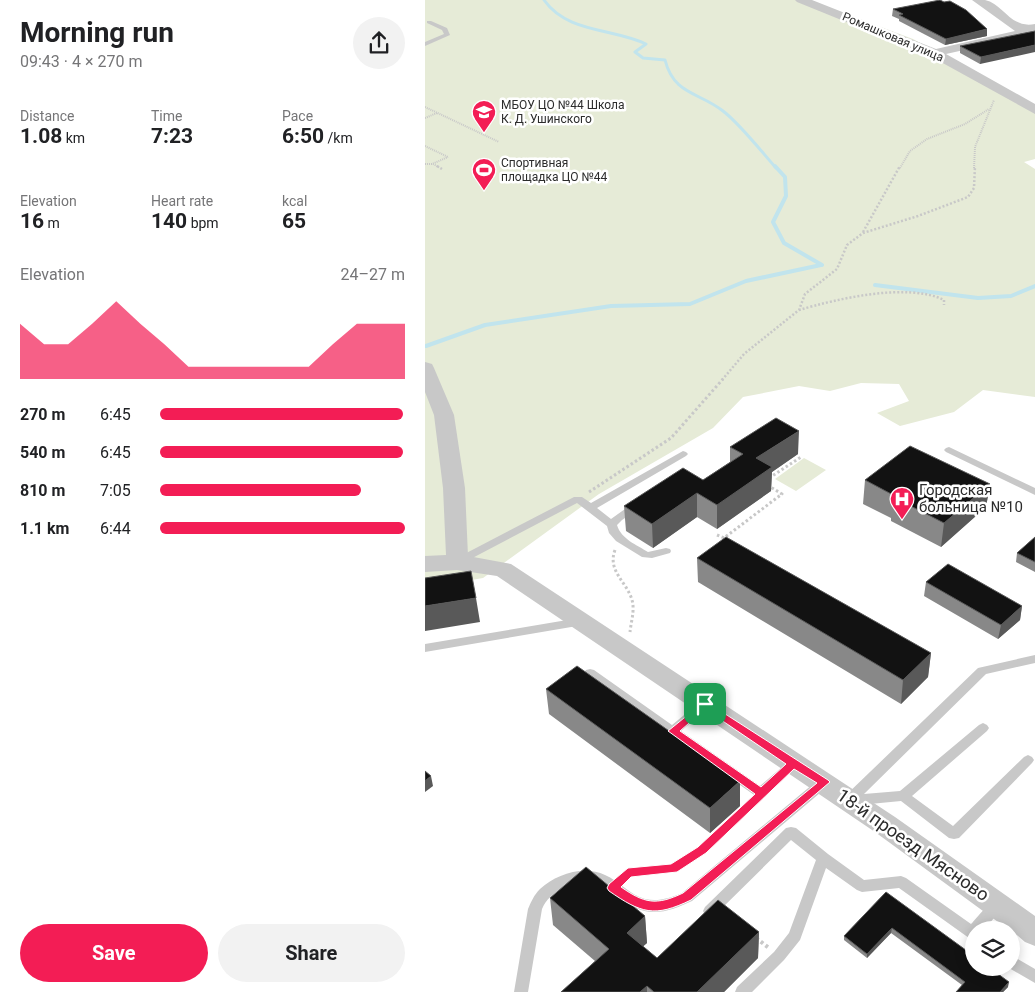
<!DOCTYPE html>
<meta charset="utf-8">
<style>
body{margin:0;font-family:Roboto,sans-serif;background:#f2f2f2;color:#202124;height:100vh;display:flex;flex-direction:column;font-size:19px;white-space:nowrap}
*{box-sizing:border-box;margin:0}
p{font-size:16px;color:#757577}
.icon{flex:none;width:28px;height:28px;fill:none;stroke:currentColor;stroke-width:2;stroke-linecap:round;stroke-linejoin:round}
.map{position:relative;flex:1;overflow:hidden}
.panel{display:flex;flex-direction:column;background:#fff;width:425px}
.panel>*{flex:none}
.tools{position:absolute;left:540px;top:921px;display:grid;gap:10px}
.tools a{display:grid;place-items:center;width:55px;height:55px;border-radius:50%;background:#fff;box-shadow:0 2px 12px #0003;font-size:25px}
.pin{position:absolute;display:grid;place-items:center;width:42px;height:42px;color:#fff;margin:-21px;border-radius:10px;box-shadow:0 2px 8px #0006}
.round{display:grid;place-items:center;flex:none;width:52px;height:52px;border-radius:26px;background:#f2f2f2}
.summary{display:flex;align-items:center;justify-content:space-between;height:85px;padding:0 20px}
h1{font-size:28px;font-weight:700;line-height:38px}
.figures{display:grid;grid-template-columns:repeat(3,1fr);gap:8px;height:85px;padding:5px 20px}
.figures div{display:grid;align-content:center}
.figures b{font-size:21px;font-weight:700}
.figures small{font-size:14px;font-weight:400}
.figures p{font-size:14px}
.chart{height:140px;padding:10px 20px}
.chart p{display:flex;justify-content:space-between}
.chart svg{width:100%;height:90px;margin-top:5px;fill:#f31d55;opacity:.7}
.action{display:flex;gap:10px;margin-top:auto;padding:10px 20px}
.action a{flex:1;height:58px;border-radius:30px;background:#f31d55;color:#fff;font-size:20px;font-weight:700;line-height:58px;text-align:center}
.action a+a{background:#f2f2f2;color:#202124}
ul{padding:0 20px;list-style:none;font-size:16px}
li{display:grid;grid-template-columns:80px 60px 1fr;align-items:center;height:38px}
li i{height:12px;border-radius:6px;background:#f31d55}
main{display:flex;flex:1;min-height:0}
.map>svg:first-child{display:block}
.green{fill:#e6ebd7}
.lines{fill:none;stroke-linecap:round;stroke-linejoin:round}
.stream-far1{stroke:#c1e4ed;stroke-width:3}
.stream{stroke:#c1e4ed;stroke-width:4}
.path-far3{stroke:#c8c8c8;stroke-width:2;stroke-dasharray:1 1;stroke-linecap:butt}
.path-far2{stroke:#c8c8c8;stroke-width:2.5;stroke-dasharray:2 2;stroke-linecap:butt}
.path-far1{stroke:#c8c8c8;stroke-width:3;stroke-dasharray:2.5 2.5;stroke-linecap:butt}
.path{stroke:#c8c8c8;stroke-width:4;stroke-dasharray:3 3;stroke-linecap:butt}
.service{fill:#c8c8c8;fill-rule:evenodd}
.minor{fill:#c8c8c8;fill-rule:evenodd}
.wall{fill:#888}
.shaded-wall{fill:#595959}
.building{fill:#121212;stroke:#595959}
.route{fill:#f31d55;stroke:#fff;fill-rule:evenodd}
.labels{text-anchor:middle;stroke-width:5;stroke-linejoin:round;paint-order:stroke}
.far-street-label{font-size:12px;fill:#2b2b2b;stroke:#fff}
.far-poi-label{font-size:12px;fill:#2b2b2b;stroke:#fff;text-anchor:start}
.poi-label{font-size:15px;fill:#2b2b2b;stroke:#fff;text-anchor:start}
.near-street-label{font-size:18px;fill:#2b2b2b;stroke:#fff}
</style>
<main>
<section class="panel">
<div class="summary"><div><h1>Morning run</h1><p>09:43 · 4 × 270 m</p></div><a class="round"><svg class="icon" aria-label="share" viewBox="0 0 24 24"><path d="M12 15V3M7 8l5-5 5 5M5 13v7h14v-7"/></svg></a></div>
<div class="figures">
<div><p>Distance</p><b>1.08<small> km</small></b></div>
<div><p>Time</p><b>7:23</b></div>
<div><p>Pace</p><b>6:50<small> /km</small></b></div>
</div>
<div class="figures">
<div><p>Elevation</p><b>16<small> m</small></b></div>
<div><p>Heart rate</p><b>140<small> bpm</small></b></div>
<div><p>kcal</p><b>65</b></div>
</div>
<div class="chart"><p><span>Elevation</span>24–27 m</p>
<svg viewBox="0 0 160 44" preserveAspectRatio="none"><path d="M0 44V17L10 27L20 27L30 17L40 6L50 17L60 27L70 38L80 38L90 38L100 38L110 38L120 38L130 27L140 17L150 17L160 17V44z"/></svg>
</div>
<ul>
<li><b>270 m</b>6:45<i style="width:99%"></i></li>
<li><b>540 m</b>6:45<i style="width:99%"></i></li>
<li><b>810 m</b>7:05<i style="width:82%"></i></li>
<li><b>1.1 km</b>6:44<i style="width:100%"></i></li>
</ul>
<div class="action"><a>Save</a><a>Share</a></div>
</section>
<div class="map">
<svg width="610" height="992" viewBox="0 0 610 992">
<rect width="100%" height="100%" fill="#fff"/>
<path class="green" d="M0 0H384L488 39 610 105V159L599 162 610 169V397L558 390 529 412 475 426 452 413 484 401 474 384 436 383 405 391 374 386 318 397 288 428 174 494 58 578 0 588Z
M379 458 401 470 371 491 350 479Z"/>
<g class="lines">
<path class="stream-far1" d="M119 0C142 33 187 28 221 44L210 52 218 58 240 60C249 95 274 92 298 111 315 124 336 151 351 168"/>
<path class="stream" d="M350 166 360 177 361 196 348 222 359 243 397 265
M450 285 553 298 586 296 610 286
M1 346 60 325 186 306 265 304 321 281 396 265"/>
<path class="path-far3" d="M0 107 74 142
M0 118 12 113
M0 146 23 157
M0 164H7L23 157
M8 164 15 168
M475 168 485 151 502 139 540 124 564 109
M549 168 550 147 569 100"/>
<path class="path-far2" d="M12 166 17 169
M438 232 475 166
M374 310C412 299 482 282 519 300V305
M297 380 319 354 374 310 380 294 412 269 422 245 438 233 493 216 543 197 549 188 550 166"/>
<path class="path-far1" d="M344 478 376 457
M164 492 246 438 298 379
M292 535 299 538 357 494 344 486
M190 550C182 571 202 582 207 600 210 610 206 622 205 632"/>
<path class="path" d="M199 877 203 873 248 869 277 850 326 803
M331 938 344 948"/>
<path class="service" d="M2 21H6L22 28 25 35 0 46V42L19 34 17 30 2 23Z
M524 447 610 488V495L521 452 519 450 521 448Z
M258 451 261 452 263 454 261 456 172 508 186 519 207 504H215L216 506 215 508 197 520 192 525C196 539 212 545 223 552L241 548 245 549 246 551 245 553 227 558 217 557 191 541 184 533 182 526 152 503 36 564 32 566 27 562 28 560 149 497H157L166 503Z
M154 618 158 619 160 622 158 625 0 652V644Z
M610 655V663L561 674 439 794 475 791 554 725 558 723 562 725 564 728 562 731 487 796 528 826 599 757 603 755 607 757 609 760 607 763 534 838 529 839 524 838 476 801 424 806 419 805 418 801 419 797 553 668Z
M165 669 169 670 247 725 276 701 280 700 284 701 286 704 284 707 256 731 335 786 364 761 368 759 372 761 374 764 340 797 336 798 332 797 161 676 159 673 161 670Z
M398 778 402 779 404 783 402 787 267 901C254 907 240 913 226 912 191 909 176 868 138 888 129 893 121 899 117 909L103 992H89L103 909C106 902 109 895 115 889 131 874 159 865 180 875 194 881 205 895 220 899 233 902 245 898 257 893L394 779Z
M366 827 371 828 403 854 439 880 476 876 481 878 546 924C554 916 565 898 577 902L579 906 559 930H549V940L544 938 474 888 437 892 432 890 401 868 375 940 359 960 327 992H310L312 987 349 952 364 933 391 860 366 840 290 915 285 917 280 915 278 911 280 907 361 828Z
M586 955 610 969V983L584 968H586Z"/>
<path class="minor" d="M370 0H387L511 49 590 31 547 0C551 0 556 0 560 0 579 4 585 29 610 24V32L603 33 598 37 521 54 610 104V114L505 56 372 2Z
M0 362 7 364 9 368 29 415 40 488 43 556 86 564 470 817 610 916V946L600 942 586 930H584L450 832 72 576 32 570 0 572V556L21 555 18 488 9 415 0 392Z"/>
</g>
<path class="wall" d="M468 9 562 36 520 45 474 21V19L467 16Z
M610 31 555 64 535 53V46Z
M305 447 373 454 347 472 346 491 292 529 272 517 228 548 201 531 199 506 278 480 305 462Z
M440 480 565 484 561 507 516 547 466 521V518L438 504Z
M610 537V572L591 562 592 553Z
M272 558 506 653 503 677 476 704 273 582Z
M501 582 597 606 595 620 573 639 499 596Z
M121 689 315 806 285 833 124 714Z
M461 892 583 987 578 992H531L537 985 466 933 442 958 419 940V936Z
M125 898 220 916 222 943 218 946 232 958 334 932 333 958 299 992H136L170 961 128 925Z"/>
<path class="shaded-wall" d="M562 29V36L520 45 521 39Z
M610 45V52L555 64 556 57Z
M374 431 373 454 347 472 346 491 292 529V505L331 458Z
M565 484 561 507 516 547 519 523Z
M272 493V517L228 548 227 524Z
M51 598 55 622 0 631V606Z
M597 606 595 620 573 639 576 625Z
M506 653 503 677 476 704 478 680Z
M6 776 8 786 0 792V781Z
M315 781V806L285 833V808Z
M220 916 222 943 204 959 202 933Z
M467 928 466 933 442 958V954Z
M334 932 333 958 299 992H272Z
M584 982 583 987 578 992H575Z
M222 986V992H215Z"/>
<path class="building" d="M515 0 519 2 525 1 541 10 562 29 521 39 474 15 478 14 468 9Z
M610 31V45L556 57 535 46Z
M351 418 374 431 331 458 347 467 292 505 272 493 227 524 199 506 258 468 278 480 318 454 305 447Z
M485 446 565 484 519 523 468 497 470 496 440 480Z
M301 537 506 653 478 680 272 558Z
M610 537V562L592 553Z
M523 564 597 606 576 625 501 582Z
M46 571 51 598 0 606V578Z
M152 666 315 781 285 808 121 689Z
M0 771 6 776 0 781Z
M161 867 220 916 202 933 232 958 293 900 334 932 272 992H229L222 986 215 992H136L184 949 125 898Z
M461 892 549 956V968H565L584 982 575 992H531L540 982 467 928 442 954 419 936Z"/>
<path class="route" d="M280 701 403 780 405 782 266 900C229 918 216 913 184 891L182 888 184 884 203 868 246 864 273 847 330 794 243 731ZM280 709 361 764 336 787 255 731ZM369 769 392 783 258 893C231 906 219 903 196 887L206 877 252 872 281 853Z"/>
<defs>
<g id="school-pin" transform="scale(1.25)"><path d="M0 17L-7.5 6A9.5 9.5 0 1 1 7.5 6Z" fill="#f31d55" stroke="#fff"/><path d="M0-5L7-2L0 1L-7-2ZM-4 1L0 2.5L4 1V4Q0 6-4 4Z" fill="#fff"/></g>
<g id="stadium-pin" transform="scale(1.25)"><path d="M0 17L-7.5 6A9.5 9.5 0 1 1 7.5 6Z" fill="#f31d55" stroke="#fff"/><path d="M0-5a6.5 5 0 1 0 0 10a6.5 5 0 1 0 0-10ZM-3.5-1.8h7v3.6h-7Z" fill="#fff"/></g>
<g id="hospital-pin" transform="scale(1.25)"><path d="M0 17L-7.5 6A9.5 9.5 0 1 1 7.5 6Z" fill="#f31d55" stroke="#fff"/><path d="M-5-5h3v3.5h4V-5h3V5h-3V1.5h-4V5h-3Z" fill="#fff"/></g>
</defs>
<g fill-rule="evenodd">
<use href="#school-pin" x="59" y="112"/>
<use href="#stadium-pin" x="59" y="170"/>
<use href="#hospital-pin" x="477" y="499"/>
</g>
<g class="labels">
<g class="far-street-label">
<text transform="translate(468 37) rotate(23)" y="4">Ромашковая улица</text>
</g>
<g class="far-poi-label">
<text x="76" y="109">МБОУ ЦО №44 Школа<tspan x="76" dy="14">К. Д. Ушинского</tspan></text>
<text x="76" y="167">Спортивная<tspan x="76" dy="14">площадка ЦО №44</tspan></text>
</g>
<g class="poi-label">
<text x="494" y="495">Городская<tspan x="494" dy="17">больница №10</tspan></text>
</g>
<g class="near-street-label">
<text transform="translate(488 845) rotate(35)" y="6">18-й проезд Мясново</text>
</g>
</g>
</svg>
<div class="tools">
<a><svg class="icon" aria-label="layers" viewBox="0 0 24 24"><path d="M12 4l9 5-9 5-9-5zM3 14l9 5 9-5"/></svg></a>
</div>
<div class="pin" style="left:280px;top:704px;background:#1e9e55"><svg class="icon" aria-label="arrive" viewBox="0 0 24 24"><path d="M6 21V4h12l-3 4 3 4H6"/></svg></div>
</div>
</main>
